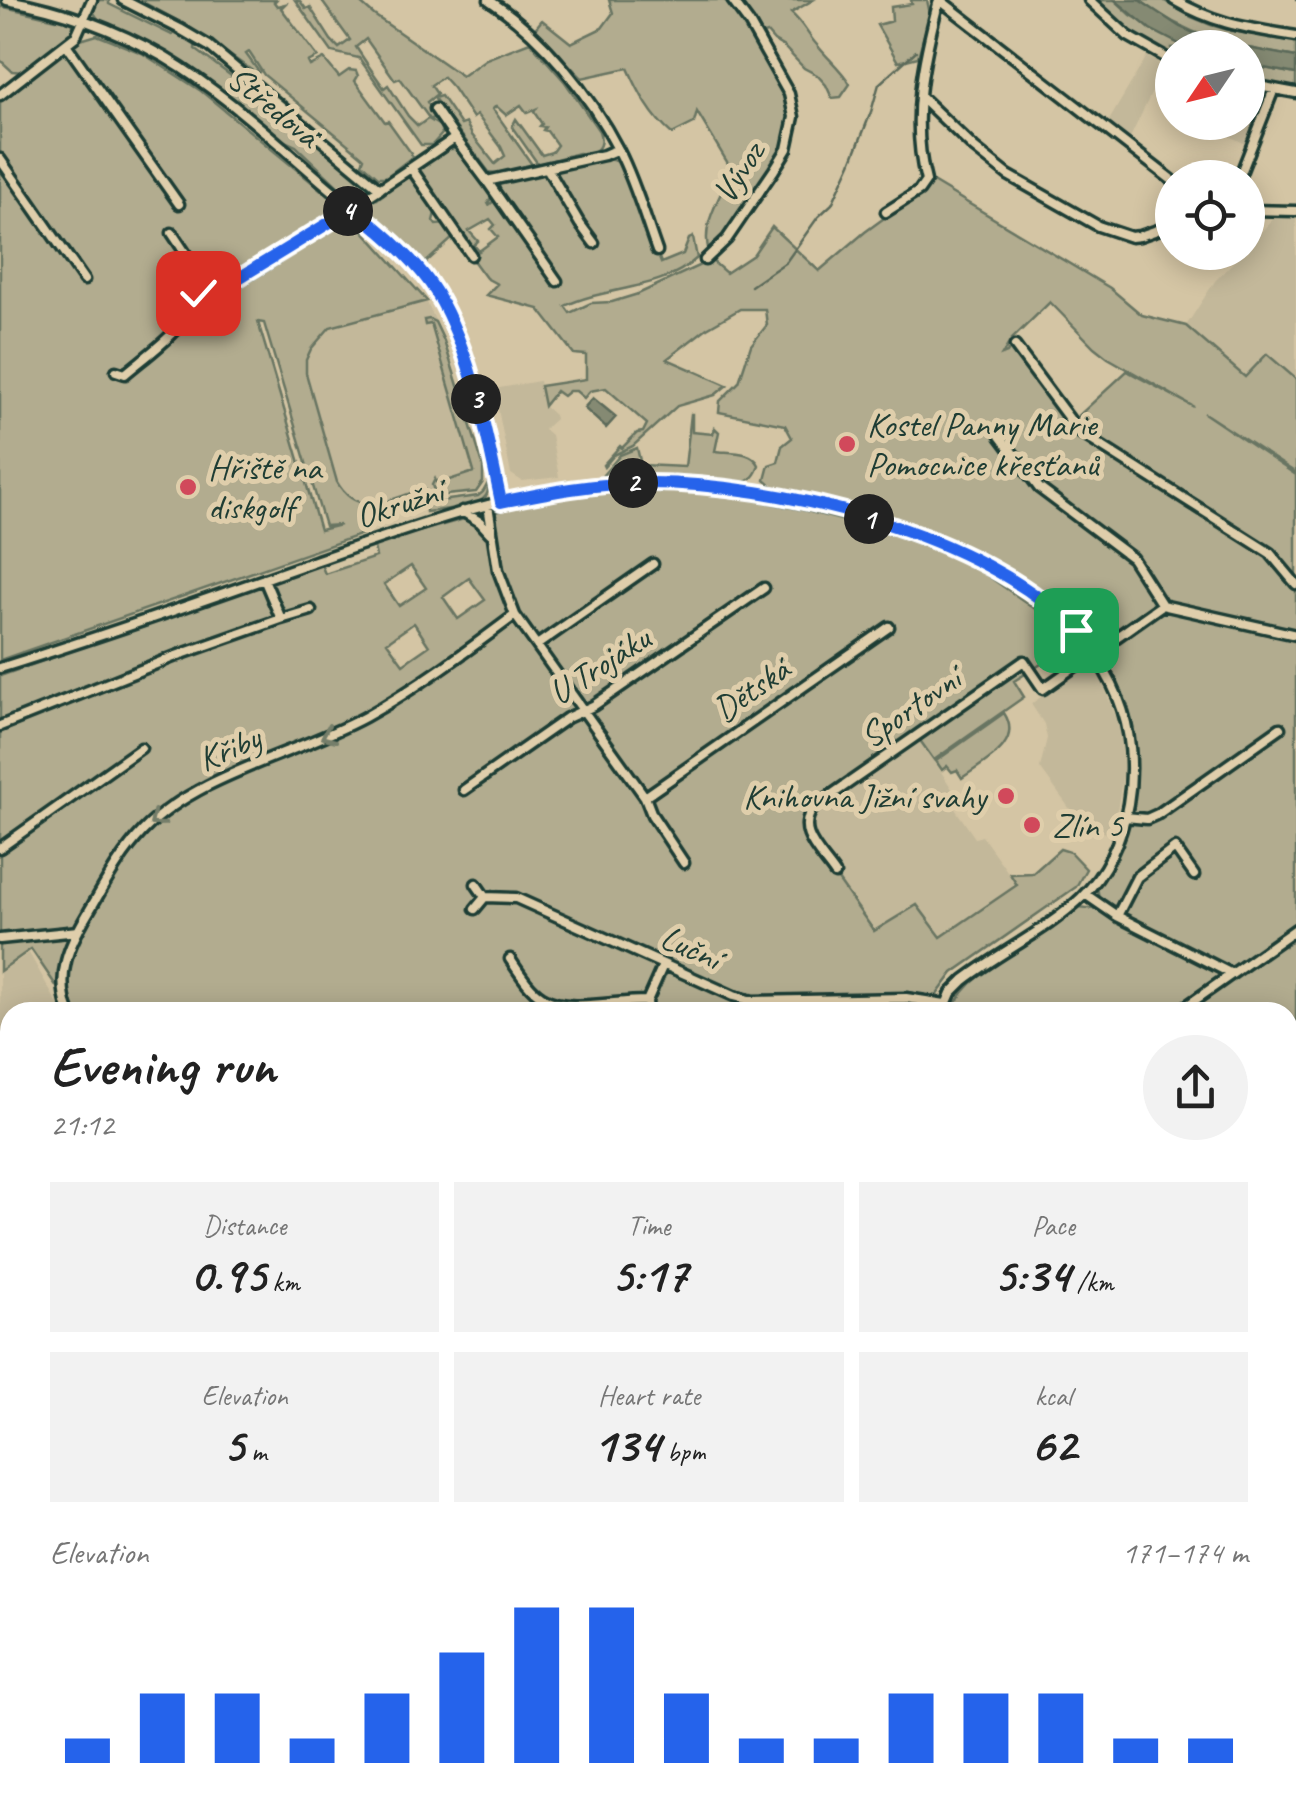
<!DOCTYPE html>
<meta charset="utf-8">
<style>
body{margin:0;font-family:Caveat,sans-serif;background:#f2f2f2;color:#222;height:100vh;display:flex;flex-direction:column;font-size:38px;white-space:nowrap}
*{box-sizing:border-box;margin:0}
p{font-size:32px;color:#767676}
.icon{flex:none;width:55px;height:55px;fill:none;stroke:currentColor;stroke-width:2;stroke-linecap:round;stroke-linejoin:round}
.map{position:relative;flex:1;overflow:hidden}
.panel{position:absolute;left:0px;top:1002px;width:1298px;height:812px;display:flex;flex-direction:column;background:#fff;border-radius:30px 30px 0 0;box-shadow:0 5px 25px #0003}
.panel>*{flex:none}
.needle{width:65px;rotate:235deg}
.fabs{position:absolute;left:1155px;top:30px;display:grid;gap:20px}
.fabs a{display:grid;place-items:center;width:110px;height:110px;border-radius:50%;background:#fff;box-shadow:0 5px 25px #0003;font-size:50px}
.pin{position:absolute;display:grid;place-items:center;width:85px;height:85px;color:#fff;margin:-42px;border-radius:20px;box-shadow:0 5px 15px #0006}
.km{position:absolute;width:50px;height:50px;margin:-25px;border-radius:50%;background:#222;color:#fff;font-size:28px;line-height:50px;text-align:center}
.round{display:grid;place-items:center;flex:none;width:105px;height:105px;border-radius:52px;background:#f2f2f2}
.headline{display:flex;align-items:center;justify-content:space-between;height:170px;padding:0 50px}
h1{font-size:55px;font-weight:700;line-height:75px}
.metrics{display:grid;grid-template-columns:repeat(3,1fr);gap:15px;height:170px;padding:10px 50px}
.metrics div{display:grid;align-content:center;border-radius:0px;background:#f2f2f2;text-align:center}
.metrics b{font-size:50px;font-weight:700}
.metrics small{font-size:28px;font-weight:400}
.metrics p{font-size:28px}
.chart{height:280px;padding:20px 50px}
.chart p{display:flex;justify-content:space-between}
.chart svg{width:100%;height:180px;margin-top:10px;stroke:#2563eb;stroke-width:6}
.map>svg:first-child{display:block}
.built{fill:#c3b89a}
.green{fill:#b2ac8f;stroke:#687462;stroke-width:2.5;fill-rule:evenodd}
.water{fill:#858a73;stroke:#5c6b5a;stroke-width:2.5}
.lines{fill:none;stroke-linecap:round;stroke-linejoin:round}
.stream{stroke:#5c6b5a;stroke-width:2.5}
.minor-casing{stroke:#1f3d34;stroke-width:15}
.minor{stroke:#dfceab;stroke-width:8}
.rail{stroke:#1f3d34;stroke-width:2.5;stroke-dasharray:15 8;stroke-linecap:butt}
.oneway{stroke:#757e6a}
.route-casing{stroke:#fff;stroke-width:20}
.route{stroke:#2563eb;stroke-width:12}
.poi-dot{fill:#d1495b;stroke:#dfceab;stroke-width:4}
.labels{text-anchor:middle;stroke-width:10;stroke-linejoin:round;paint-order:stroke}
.street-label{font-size:35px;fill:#1f3d34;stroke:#dfceab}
.poi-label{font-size:35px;fill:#1f3d34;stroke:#dfceab;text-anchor:start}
</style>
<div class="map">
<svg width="1296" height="1813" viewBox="0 0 1296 1813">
<rect width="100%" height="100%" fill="#d4c5a4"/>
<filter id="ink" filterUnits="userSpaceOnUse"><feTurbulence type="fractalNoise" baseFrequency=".01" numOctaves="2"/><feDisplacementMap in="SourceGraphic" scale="20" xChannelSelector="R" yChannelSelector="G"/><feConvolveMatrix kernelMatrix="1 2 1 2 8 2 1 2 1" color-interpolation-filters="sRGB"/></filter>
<g filter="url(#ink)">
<path class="built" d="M1147 56 1164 67 1129 140 1107 124Z
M1248 92 1265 96 1246 144 1214 129 1216 123 1248 122Z
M1276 216 1296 219V379L1246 377 1186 326 1215 281 1242 253 1248 252V246Z
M426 301 439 328 480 475 465 486 340 520 282 324Z
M539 381 544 406 554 415 555 419 544 429 551 435 559 477 522 481 511 474 494 389Z
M1081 668 1095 670 1101 679 1120 727 1124 771 1117 810 1110 835 1078 820 1040 768 1047 738 1044 724 1031 704Z
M921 740 957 797 951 803 975 838 982 836 1017 885 940 936 917 905 873 933 800 824Z
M29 953 62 1012H10V1133L0 1135V973Z"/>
<path class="green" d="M96 0H109V4L172 35 178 31 196 42 195 49 250 90 257 89 371 186 370 191 358 198 347 195 296 146 278 138 192 68 149 42 99 20 94 13Z
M139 0H276L274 2 277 6 285 4 281 8 318 57 308 62 310 66 324 59 339 77 349 70 356 71 358 76 355 81 385 122 388 121 411 153 412 157 386 177H378L362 163 364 158 362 156 264 75 249 52 246 54 259 72 257 74 188 26Z
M295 0 300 1 306 9 310 7 331 40 339 48 350 40 321 0H357L374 15 462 76 486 59 530 42 565 82 599 131C605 148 594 156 578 153L538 164 512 127 516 119 542 155 552 152 557 145 547 131 543 130 545 127 540 126 542 124 534 112 536 109 527 113 521 105 506 115 496 106 493 109 533 166 496 173 489 172 434 98 441 96 461 125 466 123 472 135 495 164 505 156 501 147 477 115 473 118 453 88 443 77 431 85 437 94 427 102 436 115 430 120 440 126 442 134 432 145H421L359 58 332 52ZM366 39 395 80 400 78 429 118 418 126 408 116 388 85 384 88C374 74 365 61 356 47Z
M609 0H813L791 13C803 23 807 34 817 45 828 59 841 69 850 84L841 97 832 98 826 85 817 75 804 68 784 47 774 41 767 33 763 34 771 51 764 52C775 72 792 94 791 117 790 150 764 175 747 200 734 218 725 236 709 251 700 225 722 194 732 170L697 112 694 123 672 134C651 116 639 93 628 68L582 78 534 30 542 20 571 43 602 28 613 13Z
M911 0H927L930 14 918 57 898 62 877 25 892 21 891 7 912 4Z
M1095 0H1115L1131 15 1185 47 1172 48V57L1133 34Z
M1139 0H1163L1191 17 1211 25 1232 31 1296 42V57C1234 46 1192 40 1139 0Z
M0 6 56 19C63 16 67 18 73 23V32L24 72 12 71 0 60Z
M97 35 142 53 201 91 342 207 427 301 330 327 311 349 306 360V373L337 482C359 521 393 497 424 489L427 498 366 517 368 532 0 660V102L77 41ZM258 322 264 323 325 526 340 525 320 530Z
M1248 65 1296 74V89L1248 80Z
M447 149H455L459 153 492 197 488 203 489 205 501 195 499 184 608 159 624 163 661 263 683 254 689 239 693 237 697 258C662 291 606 286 565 306L570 313 591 303 612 302 638 294 711 260 726 273 753 255 772 227 819 271 865 232 928 186 926 178 1110 288 1142 315 1186 326 1245 377 1267 354 1296 379V473L1204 413 1296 475V922L1277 936 1285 946 1296 938V1088L1288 1090V1012H951C968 972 1020 951 1055 927 1064 921 1070 913 1079 907L1096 909 1099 899 1097 886 1115 857 1129 823 1135 821C1130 807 1139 771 1136 751 1131 706 1109 666 1090 626L1092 619 1064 592 1045 594 989 558 932 533 874 514 776 490 765 480 769 465 778 462 782 446 792 438 785 425 719 412 720 401 739 382 751 345 767 325 765 309H740L707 328 667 359 727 385 715 395 677 406 633 446 614 455 604 467 603 465 620 446 622 448 637 433 643 432 647 424 606 388 590 391 584 398 576 391H569L563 396 556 391 544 406 540 386 586 379V355L574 354 539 309 486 295 497 284 486 278 472 259 473 256 416 171ZM490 219 495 225 491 229 498 237 479 251 474 245 478 241 469 231ZM1050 302 1094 347 1108 358 1194 407 1127 371 1073 421 1014 341 1007 353 1002 355 1011 340Z
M412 173 436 209 433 221 436 225 446 224 454 237 422 266 367 212 366 207 367 203 375 197 377 199Z
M429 319 435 322 444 341 483 465V482L476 492 436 496 432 485 435 479 437 484 474 472 431 324 425 325 424 320Z
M691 414H692V432L713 434 715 428 719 432 715 451C730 453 752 450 759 465 756 475 752 479 743 483L673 477H605L603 475 620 455 637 448 641 465 685 467Z
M488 483C488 490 489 494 483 499 472 508 439 510 426 512L425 503 478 496 483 492Z
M686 491 731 495 803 510 894 534 968 562 1057 624 1072 645 1014 681 1024 697 934 760 919 739 801 823 802 829 874 931 917 905 941 937 1017 885 1010 874 1033 873 1060 849 1070 852 1086 869 1076 887 953 973 933 1000 932 1012H74L31 949 0 971V676L321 564 325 574 376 557 374 547 382 542 464 519 474 521 481 532 480 518 517 504 555 497 602 492ZM411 566 426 588 399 606 384 584ZM469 578 485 600 458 619 443 597ZM414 623 429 646 403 664 387 642Z
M1004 713C1024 744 984 762 962 778L957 770 952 772 947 766 942 770 936 761Z
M0 1189 10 1198V1349L5 1344 0 1342Z
M1296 1189V1813H1119L1109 1805H1288V1192Z
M0 1384 10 1393V1499L0 1489Z
M492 1805H610L605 1813H488Z
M859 1805H973V1813H858Z"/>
<path class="water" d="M1115 0H1139L1180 27 1203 37 1242 47H1185L1150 29Z
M1248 48 1296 57V74L1248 65Z
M593 398 616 417 606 428 584 408Z"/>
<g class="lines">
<path class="stream" d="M751 286 786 262 818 217 832 204 851 163 871 112 879 84 916 51
M1288 1182 1296 1180
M0 1238 10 1228
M447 1813 452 1805"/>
<g class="minor-casing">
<path id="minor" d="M7 0C63 10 115 29 164 57 223 92 275 141 326 185 366 219 412 252 439 298 472 356 488 436 501 502
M123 0 180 29 209 46 380 189
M489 0C543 36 589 93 619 151 635 182 645 218 657 251
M940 0 1172 180
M1089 0 1128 36 1172 61
M1174 0C1217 25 1249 28 1296 36
M66 44 179 204
M1248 84 1296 93
M0 95 76 36 92 0
M921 97 974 148 1008 175 1098 226 1131 237 1140 236 1172 225
M435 109 455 138
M0 159 84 280
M411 168 471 255
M547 168 580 224 594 243
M1239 178 1274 89
M487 181 557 281
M1248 210 1296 211
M886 212 919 191 926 181C910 120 923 60 939 0
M172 233 192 263 198 293
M705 260 727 239 774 170 787 149 794 117 789 94 749 23 732 0
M1015 346 1079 432 1270 553 1296 584
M116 371 125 374C152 351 188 328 198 293 230 293 285 251 313 232 361 202 408 170 455 138L487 181 604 155 618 149
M1000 436 1039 488 1132 558 1162 605
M488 505 498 570 515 615 645 797 652 815 684 863
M462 511 480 522 490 533
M281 619 311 610
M537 645 653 564
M0 668C106 635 211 598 315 561 415 526 514 489 621 483 724 478 843 503 938 543 1015 575 1085 618 1118 698 1144 762 1131 849 1081 898 1047 930 1002 951 964 980L951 993 943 1012
M0 726 176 656 281 619 264 579
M464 790 567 718 593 706 764 588
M645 797 889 627
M1125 817 1147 819 1158 814 1280 728
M0 848 141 748
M835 874C821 853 794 832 814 807L1024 661 1043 689 1162 605 1296 635
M476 884 485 897
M1085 894 1117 916 1232 974
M475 909 485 897 516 898 734 996 753 1001 906 998 945 1004
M1117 916 1137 877 1175 848 1194 875
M0 939 78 931
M510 959C519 972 528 988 542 997 567 1014 617 1000 647 1001
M69 1012C55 975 69 945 88 913 105 884 120 855 143 831 198 774 295 755 365 717 417 688 467 651 515 615
M648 1012 647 1001 663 965
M1178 1012 1296 929
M1288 1098 1296 1096
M1288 1107 1296 1103
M0 1150 10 1147
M1291 1655 1296 1652
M0 1702 10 1674
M0 1738 10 1739
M301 1813 303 1805
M436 1813 439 1805
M537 1813 542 1805
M612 1813 616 1805
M653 1813V1805
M712 1813 713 1805
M771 1813 772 1805
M850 1813V1805
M1055 1813 1059 1805"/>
</g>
<use href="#minor" class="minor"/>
<path class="rail" d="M1295 0H1296"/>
</g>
<defs><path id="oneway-chevron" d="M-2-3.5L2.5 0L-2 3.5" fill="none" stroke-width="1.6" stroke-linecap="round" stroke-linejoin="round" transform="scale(2.5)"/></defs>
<g class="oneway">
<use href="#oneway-chevron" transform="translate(328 735) rotate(156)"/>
<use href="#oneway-chevron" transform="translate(156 820) rotate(141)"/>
</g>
</g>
<g class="lines" filter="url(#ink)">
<g class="route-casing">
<path id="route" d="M198 293 212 292 226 286 353 208C380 230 409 254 430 283 469 339 487 435 501 502 549 492 596 483 645 483 778 482 982 533 1076 630"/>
</g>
<use href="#route" class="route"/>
</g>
<g class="poi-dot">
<circle cx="847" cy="444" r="10"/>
<circle cx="188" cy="487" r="10"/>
<circle cx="1006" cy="796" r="10"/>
<circle cx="1032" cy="825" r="10"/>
</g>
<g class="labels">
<g class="street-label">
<text transform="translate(274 106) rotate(39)" y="12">Středová</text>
<text transform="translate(738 172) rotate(-57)" y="12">Vývoz</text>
<text transform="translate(399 503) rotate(-18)" y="12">Okružní</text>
<text transform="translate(599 665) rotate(-33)" y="12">U Trojáku</text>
<text transform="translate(751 689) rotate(-35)" y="12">Dětská</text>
<text transform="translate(910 707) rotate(-35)" y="12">Sportovní</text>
<text transform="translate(229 748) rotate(-23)" y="12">Křiby</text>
<text transform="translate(691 947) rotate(24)" y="12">Luční</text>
</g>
<g class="poi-label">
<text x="867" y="436">Kostel Panny Marie<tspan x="867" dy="40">Pomocnice křesťanů</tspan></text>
<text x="208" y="479">Hřiště na<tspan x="208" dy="40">diskgolf</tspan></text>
<text x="986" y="808" text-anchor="end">Knihovna Jižní svahy</text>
<text x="1052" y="837">Zlín 5</text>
</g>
</g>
</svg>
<div class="fabs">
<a><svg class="needle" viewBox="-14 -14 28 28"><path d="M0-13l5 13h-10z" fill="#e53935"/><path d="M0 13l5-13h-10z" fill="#767676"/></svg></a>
<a><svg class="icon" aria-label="locate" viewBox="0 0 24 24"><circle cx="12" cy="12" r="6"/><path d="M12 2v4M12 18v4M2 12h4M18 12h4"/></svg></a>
</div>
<div class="pin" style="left:1076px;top:630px;background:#1e9e55"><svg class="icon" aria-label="arrive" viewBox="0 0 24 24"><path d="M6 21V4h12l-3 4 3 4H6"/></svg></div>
<div class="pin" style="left:198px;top:293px;background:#d93025"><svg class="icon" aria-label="check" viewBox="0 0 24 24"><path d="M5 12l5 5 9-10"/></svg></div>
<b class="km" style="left:869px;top:519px">1</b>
<b class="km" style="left:633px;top:483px">2</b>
<b class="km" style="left:476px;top:399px">3</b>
<b class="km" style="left:348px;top:211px">4</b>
<section class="panel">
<div class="headline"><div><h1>Evening run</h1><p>21:12</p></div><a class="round"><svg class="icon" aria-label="share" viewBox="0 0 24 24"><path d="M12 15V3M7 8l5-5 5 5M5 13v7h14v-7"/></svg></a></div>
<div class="metrics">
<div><p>Distance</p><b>0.95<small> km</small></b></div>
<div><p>Time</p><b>5:17</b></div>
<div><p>Pace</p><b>5:34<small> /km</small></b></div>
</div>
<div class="metrics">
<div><p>Elevation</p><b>5<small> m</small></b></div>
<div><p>Heart rate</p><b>134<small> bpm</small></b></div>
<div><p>kcal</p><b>62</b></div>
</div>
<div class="chart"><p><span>Elevation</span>171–174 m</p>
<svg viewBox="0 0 160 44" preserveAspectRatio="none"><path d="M5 44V38M15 44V27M25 44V27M35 44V38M45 44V27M55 44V17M65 44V6M75 44V6M85 44V27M95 44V38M105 44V38M115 44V27M125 44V27M135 44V27M145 44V38M155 44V38"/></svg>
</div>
</section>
</div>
